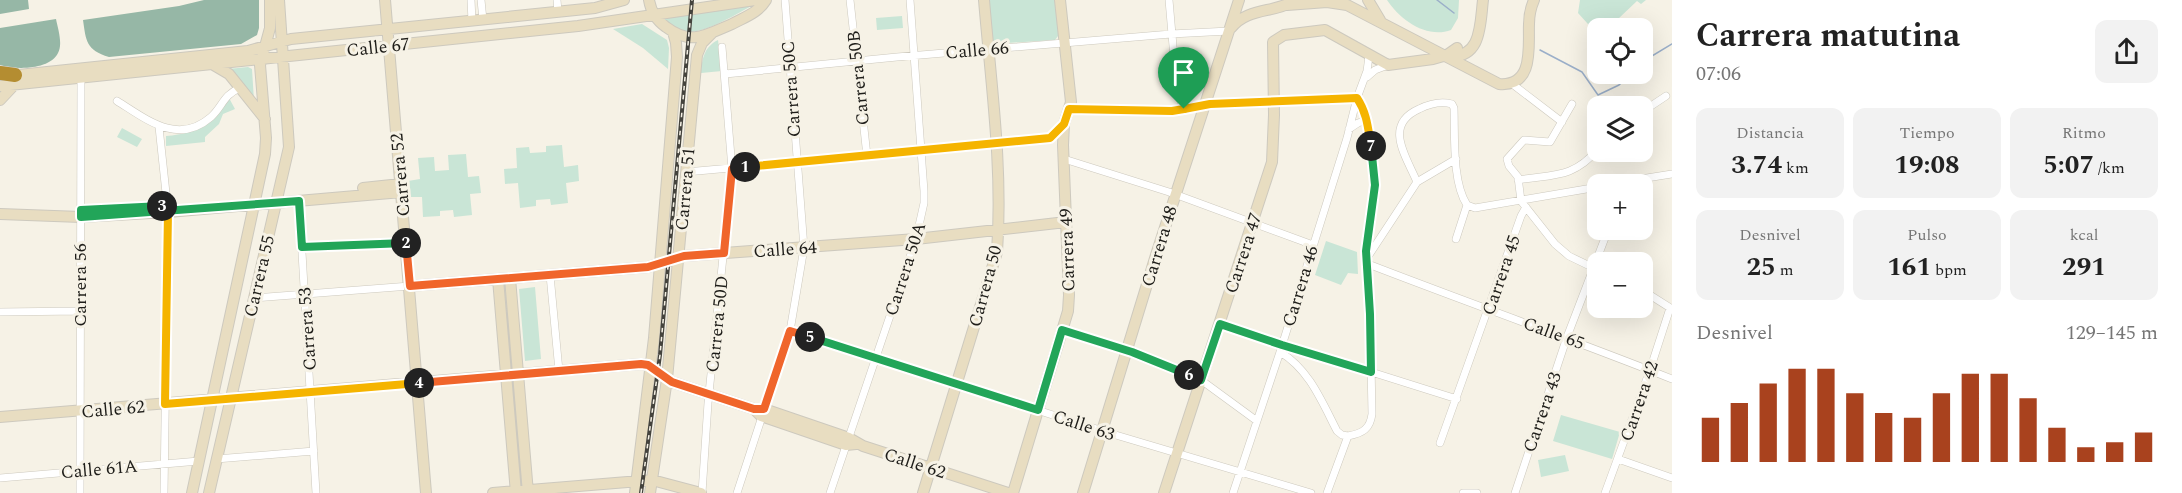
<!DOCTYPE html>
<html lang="es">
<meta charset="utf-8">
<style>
body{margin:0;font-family:Spectral,serif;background:#f2f2f2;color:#222;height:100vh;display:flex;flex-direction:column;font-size:22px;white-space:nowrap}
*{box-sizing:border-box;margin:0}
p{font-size:20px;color:#767676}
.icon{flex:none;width:33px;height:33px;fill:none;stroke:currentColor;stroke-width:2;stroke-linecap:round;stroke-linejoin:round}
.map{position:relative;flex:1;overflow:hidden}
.panel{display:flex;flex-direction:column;background:#fff;width:510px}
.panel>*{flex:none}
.fabs{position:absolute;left:1587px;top:18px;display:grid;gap:12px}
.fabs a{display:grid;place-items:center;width:66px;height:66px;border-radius:12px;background:#fff;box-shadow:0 6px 24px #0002;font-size:30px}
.pin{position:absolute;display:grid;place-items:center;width:51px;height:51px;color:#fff;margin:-62px -26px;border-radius:50% 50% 50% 0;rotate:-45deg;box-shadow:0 0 6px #0007}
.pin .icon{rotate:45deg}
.km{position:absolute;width:30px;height:30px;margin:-15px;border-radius:50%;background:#222;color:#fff;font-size:16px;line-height:30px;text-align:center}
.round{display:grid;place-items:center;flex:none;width:63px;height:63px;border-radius:12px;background:#f2f2f2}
.summary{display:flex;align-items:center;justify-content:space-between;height:102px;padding:0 24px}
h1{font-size:33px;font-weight:700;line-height:45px}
.figures{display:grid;grid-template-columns:repeat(3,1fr);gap:9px;height:102px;padding:6px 24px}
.figures div{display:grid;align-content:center;border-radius:12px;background:#f2f2f2;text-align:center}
.figures b{font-size:26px;font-weight:700}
.figures small{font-size:16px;font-weight:400}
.figures p{font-size:16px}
.chart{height:168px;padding:12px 24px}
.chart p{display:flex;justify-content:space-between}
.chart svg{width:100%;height:108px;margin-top:6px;stroke:#a9421e;stroke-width:6}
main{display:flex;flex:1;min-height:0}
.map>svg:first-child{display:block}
.green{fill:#c9e5d6}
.forest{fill:#96b7a6}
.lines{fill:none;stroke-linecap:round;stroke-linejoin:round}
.stream{stroke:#9bafc9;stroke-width:1.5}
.street-casing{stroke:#cdc9be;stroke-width:8}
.secondary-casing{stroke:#cdc9be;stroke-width:12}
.highway-casing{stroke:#d2d2d1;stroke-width:15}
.street{stroke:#fff;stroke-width:7}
.secondary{stroke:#e8ddc1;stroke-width:10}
.highway{stroke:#b48d31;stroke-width:14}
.rail-casing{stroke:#44433d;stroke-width:4}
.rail{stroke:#f6f2e6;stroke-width:1.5;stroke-dasharray:4.5;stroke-linecap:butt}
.split-1-casing{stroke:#fff;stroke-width:12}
.split-2-casing{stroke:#fff;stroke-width:12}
.split-3-casing{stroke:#fff;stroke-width:12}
.split-4-casing{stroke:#fff;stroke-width:12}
.split-5-casing{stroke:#fff;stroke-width:12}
.split-6-casing{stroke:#fff;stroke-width:12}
.split-7-casing{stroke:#fff;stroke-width:12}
.split-8-casing{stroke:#fff;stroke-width:12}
.split-1{stroke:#f5b400;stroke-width:8}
.split-2{stroke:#f0652b;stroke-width:8}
.split-3{stroke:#22a559;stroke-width:8}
.split-4{stroke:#f5b400;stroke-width:8}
.split-5{stroke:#f0652b;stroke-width:8}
.split-6{stroke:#22a559;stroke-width:8}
.split-7{stroke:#22a559;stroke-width:8}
.split-8{stroke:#f5b400;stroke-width:8}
.labels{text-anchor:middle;stroke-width:6;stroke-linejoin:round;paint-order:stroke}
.street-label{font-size:18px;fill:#1e1d19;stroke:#f6f2e6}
</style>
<main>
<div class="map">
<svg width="1672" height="493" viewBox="0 0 1672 493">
<rect width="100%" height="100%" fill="#f6f2e6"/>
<path class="green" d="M988 0H1056L1061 32 1055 40 992 44Z
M1387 0H1459L1458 18 1451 30C1427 39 1400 20 1387 0Z
M1580 0H1646L1641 4 1637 1 1618 19V28H1598L1597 34 1578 13Z
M755 4C738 13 699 38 680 31 673 28 667 22 662 17Z
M902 16 903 28 877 30 876 18Z
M642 24 667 40 669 48 668 69 643 48 613 29Z
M718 40 722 71 701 73C702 59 704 47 718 40Z
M248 67 252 69 254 101 228 69Z
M229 98 235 109 223 114 219 124 205 137V142L166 146V136C200 133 210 125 229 98Z
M122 128 142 139 137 147 117 137Z
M562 145 564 167 578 165 579 181 566 183 568 203 551 205 550 199 536 200V206L520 208 518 183 505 184 504 169 517 168 516 148 529 147 530 153 546 152V146Z
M466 154 468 177 479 176 481 193 470 194 472 215 454 217 453 210 440 211V216L423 217 422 197H409L408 181 420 179 418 158 434 157 435 171 449 170 448 155Z
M1326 241 1357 252 1358 274 1348 273 1341 285 1315 275Z
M535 287 541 359 525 361 519 289Z
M1561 415 1620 432 1612 459 1553 441Z
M1565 455 1569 471 1541 477 1538 460Z"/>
<path class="forest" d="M0 0H28L29 9 0 14Z
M204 0H259V28L257 35 241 44 109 57C86 50 86 41 83 20L179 6Z
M56 19C58 29 63 44 58 53 50 70 15 70 0 65V28Z"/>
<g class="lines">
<path class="stream" d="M1437 0 1454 13
M1540 50 1582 72 1598 95 1619 85 1631 74
M1642 62 1672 44"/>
<g class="street-casing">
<path id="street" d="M471 0 472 21
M481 0 483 20
M557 0 558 12
M850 0 867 156
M1169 0 1177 92 1184 109
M725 74 897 57 1171 34 1229 31
M1367 77 1375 70 1388 65
M1511 83 1562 122
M117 101C146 119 178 146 211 117 223 106 223 95 240 88
M1572 104 1550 142 1524 140 1507 159 1509 166 1518 177 1521 201 1555 244 1569 256 1598 270
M1069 109 1172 111 1210 104 1357 98
M1642 112 1666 96
M159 127 168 212 164 493
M1349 129 1358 123 1367 120
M1064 159 1169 192 1313 245
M686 172 989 145 1050 138 1064 124
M1518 180C1552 174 1573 179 1598 149
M1417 182C1406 156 1383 125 1419 109 1429 104 1441 101 1452 104L1454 108C1455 136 1452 182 1467 205
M1609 184 1672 174
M299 201 316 493
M1467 205 1475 208 1598 187
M1456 239 1467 205
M301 247 406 242
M1367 258 1417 182 1456 159
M1368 264C1469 303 1571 339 1672 379
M550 275 559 371
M1642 290 1672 309
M253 298 410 286
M0 312 80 311
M1219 324 1457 399
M1062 330 1132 352 1201 380 1257 421
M790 331 1109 433 1311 493
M1280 352C1309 369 1322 402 1337 431L1342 435 1348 436
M1348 436C1363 433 1370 429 1372 414L1370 314 1366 251 1375 185 1367 120 1363 107 1357 98
M1440 443 1521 216 1526 207
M216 459 314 451
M1618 459 1672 478
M0 478 199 461
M80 493 81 77
M702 493 708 403 732 169 722 47
M737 493 790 331 804 248 785 0
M830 493 916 239 924 203V191L910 0
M1233 493 1280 352 1347 138 1357 98 1367 71 1369 56
M1327 493 1348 436
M1463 493H1477
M1515 493 1567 337 1608 230
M1605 493 1650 370 1670 308"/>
</g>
<g class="secondary-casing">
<path id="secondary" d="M385 0 426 493
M649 0C651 12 656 20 666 27 691 46 706 35 732 24 745 17 758 13 766 0
M1368 0 1380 20
M1287 5 1327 2 1347 5 1499 84C1535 87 1528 45 1529 24 1529 16 1531 7 1534 0
M1231 28C1247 8 1272 13 1292 2
M1448 56C1482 59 1480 24 1483 0
M212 64 229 74 265 119
M9 76 248 51 291 39 595 8 624 0
M0 86 578 26 755 0
M0 100 15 84
M363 188 401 184
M0 214 81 217 168 212 402 192
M510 278 528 493
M498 279 516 493
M410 286 648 267 684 256 916 239 1066 222
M754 409 761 416 770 419 846 445 856 444
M0 417 641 364 648 365 672 382 754 409H764L849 438 863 446 1008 493
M192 493 265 154 266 138 260 65 270 28V0
M209 493 289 147 279 0
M493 493 652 480 701 493
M635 493 654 338 677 57 676 43 673 32
M650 493 667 379 697 55 702 43 712 33
M923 493 997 252C1003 168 991 84 984 0
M1013 493 1068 311 1069 295 1063 145 1064 124 1071 102 1060 0
M1083 493 1156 255 1239 0
M1164 493 1272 162 1274 115 1273 42 1284 35 1325 30 1388 65 1433 59 1447 55 1457 48"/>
</g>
<g class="highway-casing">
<path id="highway" d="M0 73 15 75"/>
</g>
<use href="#street" class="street"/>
<use href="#secondary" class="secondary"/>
<use href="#highway" class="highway"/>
<g class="rail-casing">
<path id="rail" d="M641 493 660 355 692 0"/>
</g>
<use href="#rail" class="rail"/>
</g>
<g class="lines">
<g class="split-1-casing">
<path id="split-1" d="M745 167 1050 138 1064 124 1069 109 1172 111 1184 109"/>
</g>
<g class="split-2-casing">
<path id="split-2" d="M406 243 410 286 648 267 684 256 724 253 732 169 745 167"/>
</g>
<g class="split-3-casing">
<path id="split-3" d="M162 206 81 210V217L299 201 302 247 406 243"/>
</g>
<g class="split-4-casing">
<path id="split-4" d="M162 206H167L168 212 165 404 419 383"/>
</g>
<g class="split-5-casing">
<path id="split-5" d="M419 383 641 364 648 365 672 382 754 409H764L790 331 810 337"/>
</g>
<g class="split-6-casing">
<path id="split-6" d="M810 337 1038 410 1062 330 1132 352 1189 375"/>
</g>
<g class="split-7-casing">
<path id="split-7" d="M1189 375 1201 380 1220 324 1282 345 1371 372 1370 314 1366 251 1375 185 1371 146"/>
</g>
<g class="split-8-casing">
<path id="split-8" d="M1184 109 1210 104 1357 98C1367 113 1368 128 1371 146"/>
</g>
<use href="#split-1" class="split-1"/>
<use href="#split-2" class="split-2"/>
<use href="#split-3" class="split-3"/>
<use href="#split-4" class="split-4"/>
<use href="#split-5" class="split-5"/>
<use href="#split-6" class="split-6"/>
<use href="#split-7" class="split-7"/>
<use href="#split-8" class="split-8"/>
</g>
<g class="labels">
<g class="street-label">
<text transform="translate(378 47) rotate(-6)" y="6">Calle 67</text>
<text transform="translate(977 50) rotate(-5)" y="6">Calle 66</text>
<text transform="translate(858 78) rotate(-96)" y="6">Carrera 50B</text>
<text transform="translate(791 89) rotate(-94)" y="6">Carrera 50C</text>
<text transform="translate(400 175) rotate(-95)" y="6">Carrera 52</text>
<text transform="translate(685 189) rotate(-85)" y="6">Carrera 51</text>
<text transform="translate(1159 246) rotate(-73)" y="6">Carrera 48</text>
<text transform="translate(785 249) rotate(-4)" y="6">Calle 64</text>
<text transform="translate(1067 250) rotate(-92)" y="6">Carrera 49</text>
<text transform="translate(1243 253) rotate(-72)" y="6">Carrera 47</text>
<text transform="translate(905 269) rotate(-72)" y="6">Carrera 50A</text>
<text transform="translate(1501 275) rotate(-71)" y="6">Carrera 45</text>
<text transform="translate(259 276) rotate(-77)" y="6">Carrera 55</text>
<text transform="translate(80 285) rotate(-90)" y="6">Carrera 56</text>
<text transform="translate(985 286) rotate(-75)" y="6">Carrera 50</text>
<text transform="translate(1300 286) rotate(-73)" y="6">Carrera 46</text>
<text transform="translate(717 324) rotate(-84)" y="6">Carrera 50D</text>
<text transform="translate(307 329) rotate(-94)" y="6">Carrera 53</text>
<text transform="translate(1554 333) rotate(20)" y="6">Calle 65</text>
<text transform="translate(1639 401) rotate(-71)" y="6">Carrera 42</text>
<text transform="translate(113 409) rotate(-5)" y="6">Calle 62</text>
<text transform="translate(1542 412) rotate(-71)" y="6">Carrera 43</text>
<text transform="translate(1084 425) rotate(18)" y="6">Calle 63</text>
<text transform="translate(915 463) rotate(18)" y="6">Calle 62</text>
<text transform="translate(99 469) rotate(-5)" y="6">Calle 61A</text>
</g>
</g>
</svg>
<div class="fabs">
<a><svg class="icon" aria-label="locate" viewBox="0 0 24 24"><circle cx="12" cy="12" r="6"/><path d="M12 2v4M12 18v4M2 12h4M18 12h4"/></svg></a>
<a><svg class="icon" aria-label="layers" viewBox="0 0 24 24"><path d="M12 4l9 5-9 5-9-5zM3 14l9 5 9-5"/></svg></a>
<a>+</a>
<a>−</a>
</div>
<div class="pin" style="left:1184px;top:109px;background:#1e9e55"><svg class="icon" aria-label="arrive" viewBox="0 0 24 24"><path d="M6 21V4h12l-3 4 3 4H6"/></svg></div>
<b class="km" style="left:745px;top:167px">1</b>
<b class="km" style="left:406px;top:243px">2</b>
<b class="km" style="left:162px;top:206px">3</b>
<b class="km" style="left:419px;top:383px">4</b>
<b class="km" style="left:810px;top:337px">5</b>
<b class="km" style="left:1189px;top:375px">6</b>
<b class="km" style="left:1371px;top:146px">7</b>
</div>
<section class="panel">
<div class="summary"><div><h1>Carrera matutina</h1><p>07:06</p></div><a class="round"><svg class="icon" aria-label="share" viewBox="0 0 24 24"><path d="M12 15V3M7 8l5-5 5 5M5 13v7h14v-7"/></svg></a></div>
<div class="figures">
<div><p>Distancia</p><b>3.74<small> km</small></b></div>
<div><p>Tiempo</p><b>19:08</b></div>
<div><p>Ritmo</p><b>5:07<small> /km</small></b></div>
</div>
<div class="figures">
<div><p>Desnivel</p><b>25<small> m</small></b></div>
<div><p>Pulso</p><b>161<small> bpm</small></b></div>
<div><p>kcal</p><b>291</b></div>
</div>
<div class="chart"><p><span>Desnivel</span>129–145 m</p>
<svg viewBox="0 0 160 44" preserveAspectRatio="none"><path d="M5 44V26M15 44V20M25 44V12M35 44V6M45 44V6M55 44V16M65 44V24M75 44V26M85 44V16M95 44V8M105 44V8M115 44V18M125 44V30M135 44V38M145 44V36M155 44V32"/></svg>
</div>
</section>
</main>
